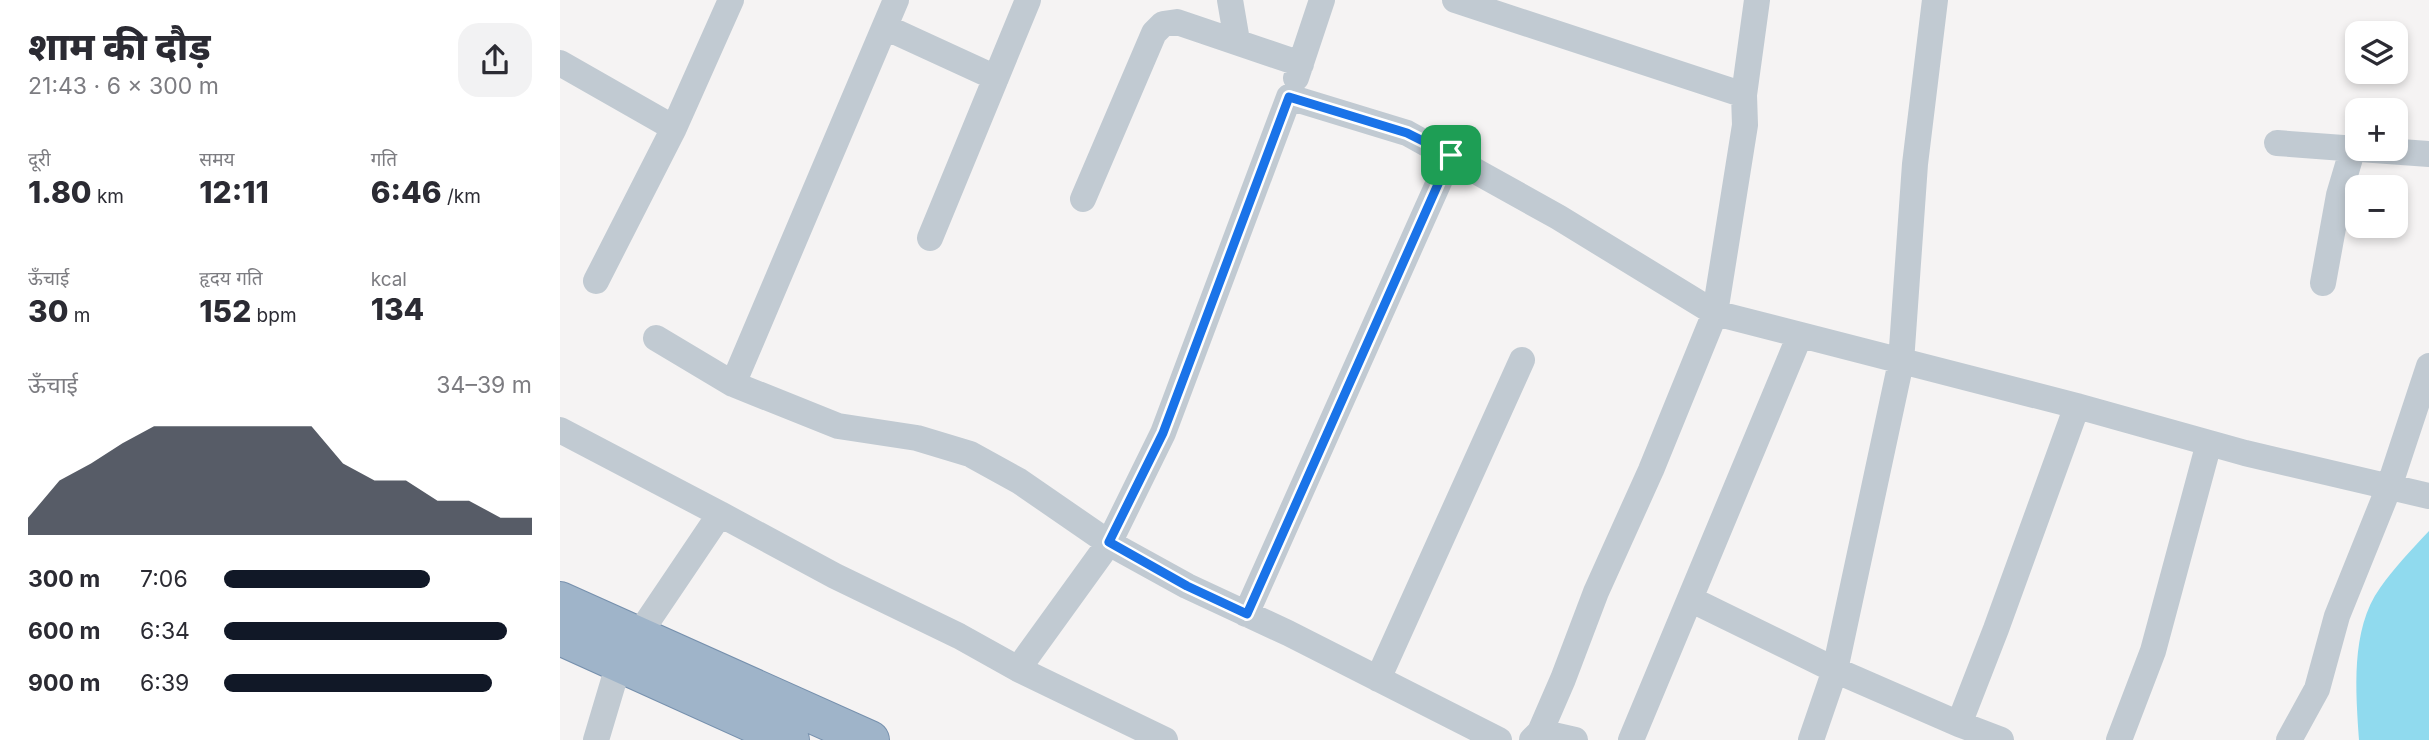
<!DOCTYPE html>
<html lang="hi">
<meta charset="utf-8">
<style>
body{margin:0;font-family:Inter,"Noto Sans Devanagari",sans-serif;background:#f2f2f3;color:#2b2b33;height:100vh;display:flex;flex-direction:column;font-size:26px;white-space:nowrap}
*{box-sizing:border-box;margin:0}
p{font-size:23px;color:#7c7c81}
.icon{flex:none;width:38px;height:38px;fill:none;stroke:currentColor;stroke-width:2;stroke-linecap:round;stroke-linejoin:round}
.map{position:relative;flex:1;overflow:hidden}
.panel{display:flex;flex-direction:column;background:#fff;width:560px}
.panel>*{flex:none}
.buttons{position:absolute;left:1785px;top:21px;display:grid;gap:14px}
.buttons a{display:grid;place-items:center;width:63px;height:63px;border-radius:14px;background:#fff;box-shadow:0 4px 10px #0003;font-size:35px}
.pin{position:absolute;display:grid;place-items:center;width:60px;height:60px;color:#fff;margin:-30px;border-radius:14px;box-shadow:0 4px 10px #0006}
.round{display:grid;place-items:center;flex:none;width:74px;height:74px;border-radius:21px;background:#f2f2f3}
.headline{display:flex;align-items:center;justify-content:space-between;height:119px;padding:0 28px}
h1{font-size:38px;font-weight:800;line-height:52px}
.stats{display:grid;grid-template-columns:repeat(3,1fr);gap:10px;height:119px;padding:7px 28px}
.stats div{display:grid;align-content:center}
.stats b{font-size:30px;font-weight:800}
.stats small{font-size:19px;font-weight:400}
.stats p{font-size:19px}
.chart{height:196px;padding:14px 28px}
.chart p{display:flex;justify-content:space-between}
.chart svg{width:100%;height:126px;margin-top:7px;fill:#111827;opacity:.7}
ul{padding:0 28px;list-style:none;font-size:23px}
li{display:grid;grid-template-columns:112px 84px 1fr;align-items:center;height:52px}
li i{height:18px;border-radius:9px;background:#111827}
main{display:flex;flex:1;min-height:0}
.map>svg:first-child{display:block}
.water{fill:#90daee}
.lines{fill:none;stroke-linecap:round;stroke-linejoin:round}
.trunk-casing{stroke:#7690ad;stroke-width:40}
.minor{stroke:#c1cad2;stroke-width:26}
.trunk{stroke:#9fb4c9;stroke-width:38}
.route-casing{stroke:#fff;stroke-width:14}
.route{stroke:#1a73e8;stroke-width:9}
</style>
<main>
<section class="panel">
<div class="headline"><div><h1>शाम की दौड़</h1><p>21:43 · 6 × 300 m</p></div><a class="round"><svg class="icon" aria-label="share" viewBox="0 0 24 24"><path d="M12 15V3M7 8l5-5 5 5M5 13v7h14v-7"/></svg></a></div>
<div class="stats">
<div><p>दूरी</p><b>1.80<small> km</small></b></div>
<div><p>समय</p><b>12:11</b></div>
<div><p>गति</p><b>6:46<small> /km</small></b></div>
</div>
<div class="stats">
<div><p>ऊँचाई</p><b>30<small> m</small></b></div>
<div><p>हृदय गति</p><b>152<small> bpm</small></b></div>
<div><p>kcal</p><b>134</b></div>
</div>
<div class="chart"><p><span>ऊँचाई</span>34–39 m</p>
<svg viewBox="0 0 160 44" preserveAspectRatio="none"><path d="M0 44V38L10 25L20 19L30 12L40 6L50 6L60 6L70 6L80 6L90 6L100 19L110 25L120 25L130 32L140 32L150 38L160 38V44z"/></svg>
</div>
<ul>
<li><b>300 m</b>7:06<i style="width:67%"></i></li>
<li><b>600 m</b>6:34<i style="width:92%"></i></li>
<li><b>900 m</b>6:39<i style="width:87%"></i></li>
</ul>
</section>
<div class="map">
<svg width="1869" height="740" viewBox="0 0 1869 740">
<rect width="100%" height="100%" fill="#f5f3f3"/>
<path class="water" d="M1869 531V740H1799C1796 692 1790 630 1820 588 1834 568 1852 549 1869 531Z"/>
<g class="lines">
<g class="trunk-casing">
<path id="trunk" d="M0 601 310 740
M0 636 230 740"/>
</g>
<path class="minor" d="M670 0 677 41
M895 0 1184 95
M325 27 436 78
M0 63 114 128
M736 78 762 0
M1717 143 1797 149
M1800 149 1869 154
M523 199 594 33 603 24 617 22 741 64
M370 238 468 0
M36 281 114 128 171 0
M1763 283 1779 195 1793 148
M96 338 173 384 278 426 357 438 410 454 459 481 549 543 627 586 728 633 939 740
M173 384 336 0
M0 430 160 514
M1130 599 1275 670 1399 724 1441 740
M686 614 891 155
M77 637 160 514 275 576 399 636 458 669 605 740
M458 669 549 543 603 433 729 97 847 133 998 217 1155 313 1517 406 1685 453 1869 496
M818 679 962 360
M1399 724 1436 629 1517 406
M980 732 1015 740
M36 740 59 663
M972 740 980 732 1003 679 1036 592 1091 470 1155 313 1185 125 1184 95 1197 0
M1071 740 1240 335
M1251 740 1275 670 1341 362 1355 164 1375 0
M1559 740 1593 651 1649 443
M1729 740 1757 689 1777 616 1829 487 1869 366"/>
<use href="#trunk" class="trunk"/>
</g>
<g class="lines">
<g class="route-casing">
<path id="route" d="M729 97 847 133 891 155 687 614 627 586 549 542 603 433Z"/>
</g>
<use href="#route" class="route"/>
</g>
</svg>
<div class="buttons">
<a><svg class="icon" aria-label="layers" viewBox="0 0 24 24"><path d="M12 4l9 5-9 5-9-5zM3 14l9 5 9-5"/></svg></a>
<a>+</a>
<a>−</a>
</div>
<div class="pin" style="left:891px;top:155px;background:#1e9e55"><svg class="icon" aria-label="arrive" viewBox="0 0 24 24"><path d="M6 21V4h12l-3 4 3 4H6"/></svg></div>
</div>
</main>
